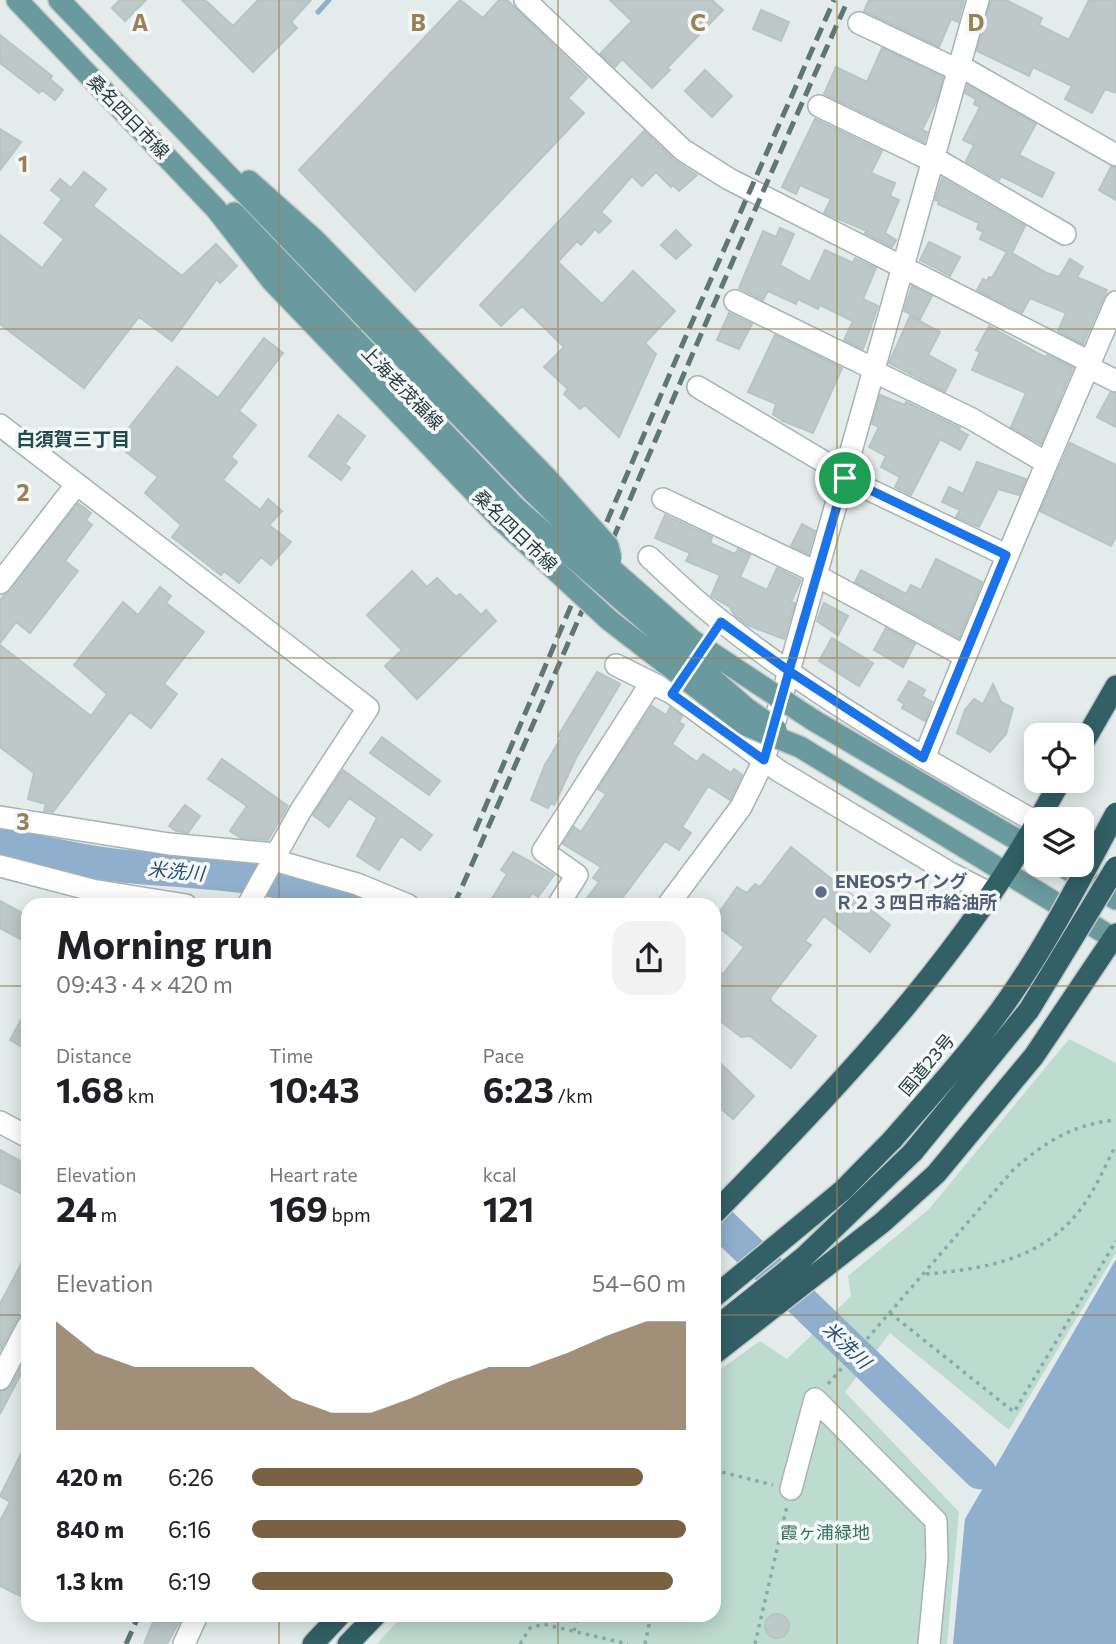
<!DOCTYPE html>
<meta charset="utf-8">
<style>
body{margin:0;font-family:Commissioner,"Noto Sans JP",sans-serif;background:#f2f2f2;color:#202124;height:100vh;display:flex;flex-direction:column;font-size:26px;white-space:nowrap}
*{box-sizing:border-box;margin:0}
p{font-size:23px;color:#757577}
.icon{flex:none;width:38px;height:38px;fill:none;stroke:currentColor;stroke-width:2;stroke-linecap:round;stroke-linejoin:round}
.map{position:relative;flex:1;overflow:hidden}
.side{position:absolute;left:21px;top:898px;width:700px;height:724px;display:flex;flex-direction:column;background:#fff;border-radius:21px;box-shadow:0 4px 18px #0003}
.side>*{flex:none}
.controls{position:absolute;left:1024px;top:723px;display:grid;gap:14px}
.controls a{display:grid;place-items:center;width:70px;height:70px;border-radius:14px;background:#fff;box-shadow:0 4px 18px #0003;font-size:35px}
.pin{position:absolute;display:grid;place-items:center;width:60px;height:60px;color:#fff;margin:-30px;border:4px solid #fff;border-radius:50%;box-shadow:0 2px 7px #0007}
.round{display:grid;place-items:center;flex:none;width:74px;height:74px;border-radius:21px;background:#f2f2f2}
.headline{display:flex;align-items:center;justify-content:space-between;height:119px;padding:0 35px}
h1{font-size:38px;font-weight:700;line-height:52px}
.metrics{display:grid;grid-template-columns:repeat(3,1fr);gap:10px;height:119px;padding:7px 35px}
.metrics div{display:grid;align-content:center}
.metrics b{font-size:35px;font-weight:700}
.metrics small{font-size:19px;font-weight:400}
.metrics p{font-size:19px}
.chart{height:196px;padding:14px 35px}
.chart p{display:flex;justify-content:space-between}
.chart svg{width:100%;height:126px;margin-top:7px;fill:#7a6142;opacity:.7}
ul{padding:0 35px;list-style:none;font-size:23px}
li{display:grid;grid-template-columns:112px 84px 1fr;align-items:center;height:52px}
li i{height:18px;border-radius:9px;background:#7a6142}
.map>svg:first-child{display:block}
.green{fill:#bedbd0}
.water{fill:#90afcd}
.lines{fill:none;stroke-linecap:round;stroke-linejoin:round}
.stream{stroke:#90afcd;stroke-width:5}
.river{stroke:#90afcd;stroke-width:33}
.building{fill:#bcc9c8;stroke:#b6c5c4;stroke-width:2}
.minor-casing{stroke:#a6b3b3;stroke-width:24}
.major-casing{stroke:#c2c8c8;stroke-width:24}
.highway-casing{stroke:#c2c8c8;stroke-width:24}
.path{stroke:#86acad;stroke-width:3.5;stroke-dasharray:3.5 5;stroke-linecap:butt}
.minor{stroke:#fff;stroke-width:21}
.major{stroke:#6b9a9e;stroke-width:21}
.highway{stroke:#326066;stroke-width:21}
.rail{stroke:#5f7677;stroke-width:5;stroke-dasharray:14 7;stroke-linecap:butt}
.major-bridge-casing{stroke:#c2c8c8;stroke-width:24;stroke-linecap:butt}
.highway-bridge-casing{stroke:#c2c8c8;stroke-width:24;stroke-linecap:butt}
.major-bridge{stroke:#6b9a9e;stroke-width:21}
.highway-bridge{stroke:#326066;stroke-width:21}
.route-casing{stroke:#fff;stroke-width:14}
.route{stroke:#1a73e8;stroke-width:9}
.grid{fill:none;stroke:#998155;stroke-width:2;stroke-opacity:0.55}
.service-dot{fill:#5c6f8a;stroke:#f4f9f8;stroke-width:2.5}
.labels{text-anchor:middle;stroke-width:7;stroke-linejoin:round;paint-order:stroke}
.street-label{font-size:18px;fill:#243b3c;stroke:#f4f9f8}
.service-label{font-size:18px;font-weight:bold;fill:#4e5e75;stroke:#f4f9f8;text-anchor:start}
.park-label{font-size:18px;fill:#32705e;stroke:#f4f9f8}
.neighbourhood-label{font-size:19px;font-weight:bold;fill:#22494d;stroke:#f4f9f8}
.water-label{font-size:19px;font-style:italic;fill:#234c73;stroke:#f4f9f8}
.grid-label{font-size:23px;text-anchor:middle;font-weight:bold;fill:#998155;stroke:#f4f9f8;stroke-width:7;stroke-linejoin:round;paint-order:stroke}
</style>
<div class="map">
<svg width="1116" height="1644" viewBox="0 0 1116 1644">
<rect width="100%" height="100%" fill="#e3eceb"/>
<path class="green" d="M1069 1039 1116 1063V1253L1009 1430 890 1333 845 1392 959 1512 947 1644H377L403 1615H714V1374L760 1341 787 1359 851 1296 848 1276 929 1209Z"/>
<path class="water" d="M1116 1259V1644H953L965 1519Z"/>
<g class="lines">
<path class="stream" d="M318 12 329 0"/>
<path class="river" d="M0 844C40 851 81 862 122 866 190 873 289 873 350 905
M714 1217 980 1473"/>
</g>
<path class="building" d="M120 0H146L125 21 112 8Z
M182 0H205L233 26 258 0H311L291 22 297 28 253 72Z
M460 0 483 18 499 0H507L587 78 568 98 584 113 415 291 299 170Z
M610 0H712L723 10 667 68 670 70 652 88 622 59 615 67 600 54 632 21Z
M869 0H964L958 22 951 19 939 47 864 11Z
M991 0H1006L1042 18 1039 25 1069 40 1089 0H1116V93L1105 89 1092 113 1065 99 1072 86 1033 67 1029 76 977 51Z
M761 10 789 22 781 41 753 29Z
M0 35 52 76 50 79 63 90 55 100 42 90 39 93 0 63Z
M882 48 943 77 936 102 922 130 927 132 924 142 824 94 836 67 867 82Z
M705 70 732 96 712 117 685 91Z
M968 85 1036 124 1019 155 1054 173 1042 197 1001 176 999 180 966 161 974 145 963 140 980 107 974 104 976 99 965 93Z
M815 119 882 151 871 173 895 183 890 196 899 200 885 233 896 240 892 247 865 233 867 231 824 213 831 199 800 185 796 194 782 187Z
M0 129 21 142 0 170Z
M644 131 674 160 697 175 679 191 673 185 671 187 656 172 642 186 632 176 601 212 611 221 599 233 595 229 581 245 577 241 558 262 602 304 633 271 675 311 645 343 656 354 619 437 585 405 580 409 564 394 568 389 544 367 564 347 522 306 501 326 480 305Z
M1111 167 1116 168V200L1099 190Z
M84 172 106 189 93 206 182 276 216 244 237 266 220 283 217 279 172 341 139 317 84 388 0 324V235L42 268 64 239 44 223 62 199 51 190 60 179 71 188Z
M942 178 1025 226 1012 253 1047 273 1059 277 1070 259 1083 267 1077 277 1107 290 1083 344 1058 331 1066 313 1030 298 1022 313 977 290 983 279 987 281 989 277 992 278 1007 252 980 239 983 232 977 229 979 223 938 204 939 201 935 200Z
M780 228 794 234 780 265 810 282 825 250 853 263 855 258 876 268 863 299 878 306 863 349 844 340 853 321 820 305 818 309 798 299 796 304 768 291 763 300 739 288 763 231 776 237Z
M676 230 691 245 676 259 661 245Z
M929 242 960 257 950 276 920 260Z
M912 286 932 296 920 319 904 311Z
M729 313 752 324 739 349 717 340Z
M910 316 940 332 928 355 956 370 945 392 889 363Z
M989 326 1045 357 1047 355 1073 368 1041 444 1011 427 1026 393 972 370 980 352 976 350Z
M775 335 842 368 813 433 783 421 773 414 776 404 748 392Z
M264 338 283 353 239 411 256 425 231 457 237 462 223 480 260 510 268 499 282 511 269 525 291 542 271 565 261 557 239 583 224 571 221 575 172 537 181 525 145 493 158 477 116 444 177 367 218 398Z
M1110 393 1116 394V427L1097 417Z
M880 395 905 405 906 402 960 428 959 430 968 435 960 450 940 439 911 495 895 487 900 477 881 467 886 456 869 447 879 427 872 424Z
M338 415 365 436 345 464 350 468 341 480 309 456Z
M1070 443 1116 465V536L1111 546 1040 511Z
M977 462 1026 479 1019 495 998 489 979 527 956 517 960 510 942 502 949 487 963 494Z
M78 503 91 513 86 520 92 525 65 561 78 571 30 633 16 622 0 643V600Z
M665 515 712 537 710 543 735 554 738 549 750 555 740 577 767 590 777 568 801 580 791 602 795 603 784 639 747 625 734 615 730 607 711 596 720 575 686 561 690 553 655 538Z
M802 524 815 531 808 554 791 546Z
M936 559 982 582 959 638 855 582 861 570 906 594 911 585 921 590Z
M412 571 427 587 437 578 456 597 460 594 481 615 486 610 496 621 417 699 385 666 402 650 367 615Z
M160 587 171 596 166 603 204 632 164 684 177 694 151 728 130 712 53 812 44 811 46 804 28 799 34 773 0 747V645L91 716 107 694 74 665 123 602 138 615Z
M824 603 848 616 838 635 817 621Z
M886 628 915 644 903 667 874 650Z
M832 638 873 663 859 686 819 661Z
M597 672 620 684 576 758 554 805 551 803 548 808 531 800 545 765 561 738 558 736Z
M909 681 925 690 922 696 932 702 925 721 902 708 904 704 898 700Z
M993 684 1001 702 1013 708 1006 734 990 752 957 733 965 710 974 699 983 704Z
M652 706 666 715 670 708 682 716 679 722 684 725 672 744 697 762 703 754 731 773 734 769 742 775 730 800 708 786 682 827 691 833 679 850 665 841 617 905H582L599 882 593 878 601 867 563 844 574 827 581 832 606 794 598 789Z
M382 737 440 781 429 795 370 753Z
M222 759 288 806 268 840 241 838 230 831 247 806 208 779Z
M343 770 432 835 420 850 401 836 379 870 357 856 377 818 349 798 329 827 313 815Z
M185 805 200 816 188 833 176 831 169 826Z
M791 847 890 925 870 952 824 916 805 941 811 945 770 998 772 1002 816 1036 791 1068 750 1036 741 1037 714 1016V966L723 974 744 947 714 924V920L737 887 747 893 755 884 760 887Z
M513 852 554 875 538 897 532 893 525 905H488L507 874 501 870Z
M0 901 28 916V943L0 928Z
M28 1007V1050L10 1040Z
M714 1057 754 1096 733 1119 717 1105 723 1097 714 1089Z
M0 1150 28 1165V1197L0 1183Z
M28 1251V1313L17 1319 0 1351V1304Z
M28 1354V1370L24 1368 0 1414V1392L11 1386Z
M28 1440V1600L0 1586V1521L10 1502 0 1496Z
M765 1626a12 12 0 1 1 24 0a12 12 0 1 1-24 0Z
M156 1615H183L167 1644H144Z"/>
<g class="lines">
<g class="minor-casing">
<path id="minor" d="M525 0 683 150 729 179 1090 362
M859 23 958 70
M960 66 1116 155
M819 106 933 161
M934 158 1065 234
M735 301 876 370
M1090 368 1116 381
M875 372 972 419 1045 462
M698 387 846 475
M0 425 368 708 301 810 248 905
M845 478 1006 555
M663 499 818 573
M649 557C673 579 696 602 721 621 818 699 928 761 1036 822
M817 576 959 653H964
M0 583 76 485
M616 665 672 693 779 771 950 873 991 894
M924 758C985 605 1051 453 1116 302
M0 817 169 844 275 854 284 863 357 884 408 905
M0 866 92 890 186 905
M558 905 577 875 543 851 651 683
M668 905 741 807 764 760 978 0
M0 1122 28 1137
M0 1379 28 1326
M791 1489 815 1399 936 1521 937 1559 929 1644
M184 1644 197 1615"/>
</g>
<g class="major-casing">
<path id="major" d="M17 0 216 209 272 281 501 520
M59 0 534 493
M249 181 314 239 546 477
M234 213 516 508
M813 720 1036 851
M800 747 1113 938
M1059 864 1116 899"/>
</g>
<g class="highway-casing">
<path id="highway" d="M1082 745 1116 686
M1039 819 1061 780
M714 1214C832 1093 951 970 1036 823
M714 1297 843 1190 893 1139
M714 1329 804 1257 913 1152
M714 1354 883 1222 936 1174 1034 1056 1116 934
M313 1644 340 1615
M348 1644 376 1615"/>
</g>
<path class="path" d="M926 1274C982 1269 1037 1261 1076 1215 1093 1195 1104 1168 1116 1145
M890 1313 1014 1412 1116 1241
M828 1384 1013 1170C1045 1142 1073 1124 1116 1120
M714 1470 773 1485
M574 1631 578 1615
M520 1644 530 1628 543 1624 628 1644
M645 1644 651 1615
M755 1644 787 1506"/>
<use href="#minor" class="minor"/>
<use href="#major" class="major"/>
<use href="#highway" class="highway"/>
<path class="rail" d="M475 831 689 329 834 0
M454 905C587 604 713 300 848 0
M126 1644 139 1615"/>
<g class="major-bridge-casing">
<path id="major-bridge" d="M546 477 608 546 611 558
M534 493 616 573 692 640 813 720
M516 508 746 708 776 729
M501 520 609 620 745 725 800 747"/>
</g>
<g class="highway-bridge-casing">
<path id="highway-bridge" d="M893 1139C933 1093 974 1048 1009 998 1050 939 1082 876 1116 813
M913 1152 1029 1010 1116 867"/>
</g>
<use href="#major-bridge" class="major-bridge"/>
<use href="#highway-bridge" class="highway-bridge"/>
</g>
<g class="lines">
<g class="route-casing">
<path id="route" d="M845 478 789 671 721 622 672 694 764 760 789 671 923 758 1006 555 845 478"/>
</g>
<use href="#route" class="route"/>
</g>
<path class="grid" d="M279 0V905M558 0V905M837 0V1644M0 329H1116M0 658H1116M0 986H28M714 986H1116M0 1315H28M714 1315H1116M279 1615V1644M558 1615V1644"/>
<circle class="service-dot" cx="821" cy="892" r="7"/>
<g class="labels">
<g class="street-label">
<text transform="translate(128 117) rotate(46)" y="6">桑名四日市線</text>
<text transform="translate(402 388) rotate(46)" y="6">上海老茂福線</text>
<text transform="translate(515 531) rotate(44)" y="6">桑名四日市線</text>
<text transform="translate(927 1065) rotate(-50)" y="6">国道23号</text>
</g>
<g class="service-label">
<text x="835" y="888">ENEOSウイング<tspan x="835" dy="21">Ｒ２３四日市給油所</tspan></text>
</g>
<g class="park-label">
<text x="825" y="1539">霞ヶ浦緑地</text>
</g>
<g class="neighbourhood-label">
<text x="73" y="446">白須賀三丁目</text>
</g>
<g class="water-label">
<text transform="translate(176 871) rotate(5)" y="7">米洗川</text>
<text transform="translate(847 1345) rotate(44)" y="7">米洗川</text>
</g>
</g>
<g class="grid-label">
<text x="140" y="31">A</text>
<text x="418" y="31">B</text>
<text x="698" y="31">C</text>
<text x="976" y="31">D</text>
<text x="23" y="172">1</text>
<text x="23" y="501">2</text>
<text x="23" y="830">3</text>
</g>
</svg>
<div class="controls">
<a><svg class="icon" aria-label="locate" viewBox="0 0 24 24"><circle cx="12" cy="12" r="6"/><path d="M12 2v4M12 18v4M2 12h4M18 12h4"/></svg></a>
<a><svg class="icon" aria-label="layers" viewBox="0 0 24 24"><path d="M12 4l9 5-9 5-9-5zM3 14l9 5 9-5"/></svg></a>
</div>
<div class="pin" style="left:845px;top:478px;background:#1e9e55"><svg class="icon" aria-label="arrive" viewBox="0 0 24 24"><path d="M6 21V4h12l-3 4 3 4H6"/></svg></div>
<section class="side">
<div class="headline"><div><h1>Morning run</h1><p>09:43 · 4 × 420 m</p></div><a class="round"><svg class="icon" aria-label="share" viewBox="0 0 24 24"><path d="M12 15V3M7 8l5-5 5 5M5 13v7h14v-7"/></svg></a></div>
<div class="metrics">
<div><p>Distance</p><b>1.68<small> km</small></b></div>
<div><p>Time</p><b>10:43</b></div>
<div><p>Pace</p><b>6:23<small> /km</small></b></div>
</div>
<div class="metrics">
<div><p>Elevation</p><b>24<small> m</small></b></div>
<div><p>Heart rate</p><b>169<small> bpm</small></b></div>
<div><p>kcal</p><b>121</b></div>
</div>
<div class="chart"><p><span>Elevation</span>54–60 m</p>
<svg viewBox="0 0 160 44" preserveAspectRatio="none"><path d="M0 44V6L10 17L20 22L30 22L40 22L50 22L60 33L70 38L80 38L90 33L100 27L110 22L120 22L130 17L140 11L150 6L160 6V44z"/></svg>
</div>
<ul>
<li><b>420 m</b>6:26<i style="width:90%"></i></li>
<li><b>840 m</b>6:16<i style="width:100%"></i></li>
<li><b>1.3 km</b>6:19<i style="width:97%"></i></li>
</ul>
</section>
</div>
